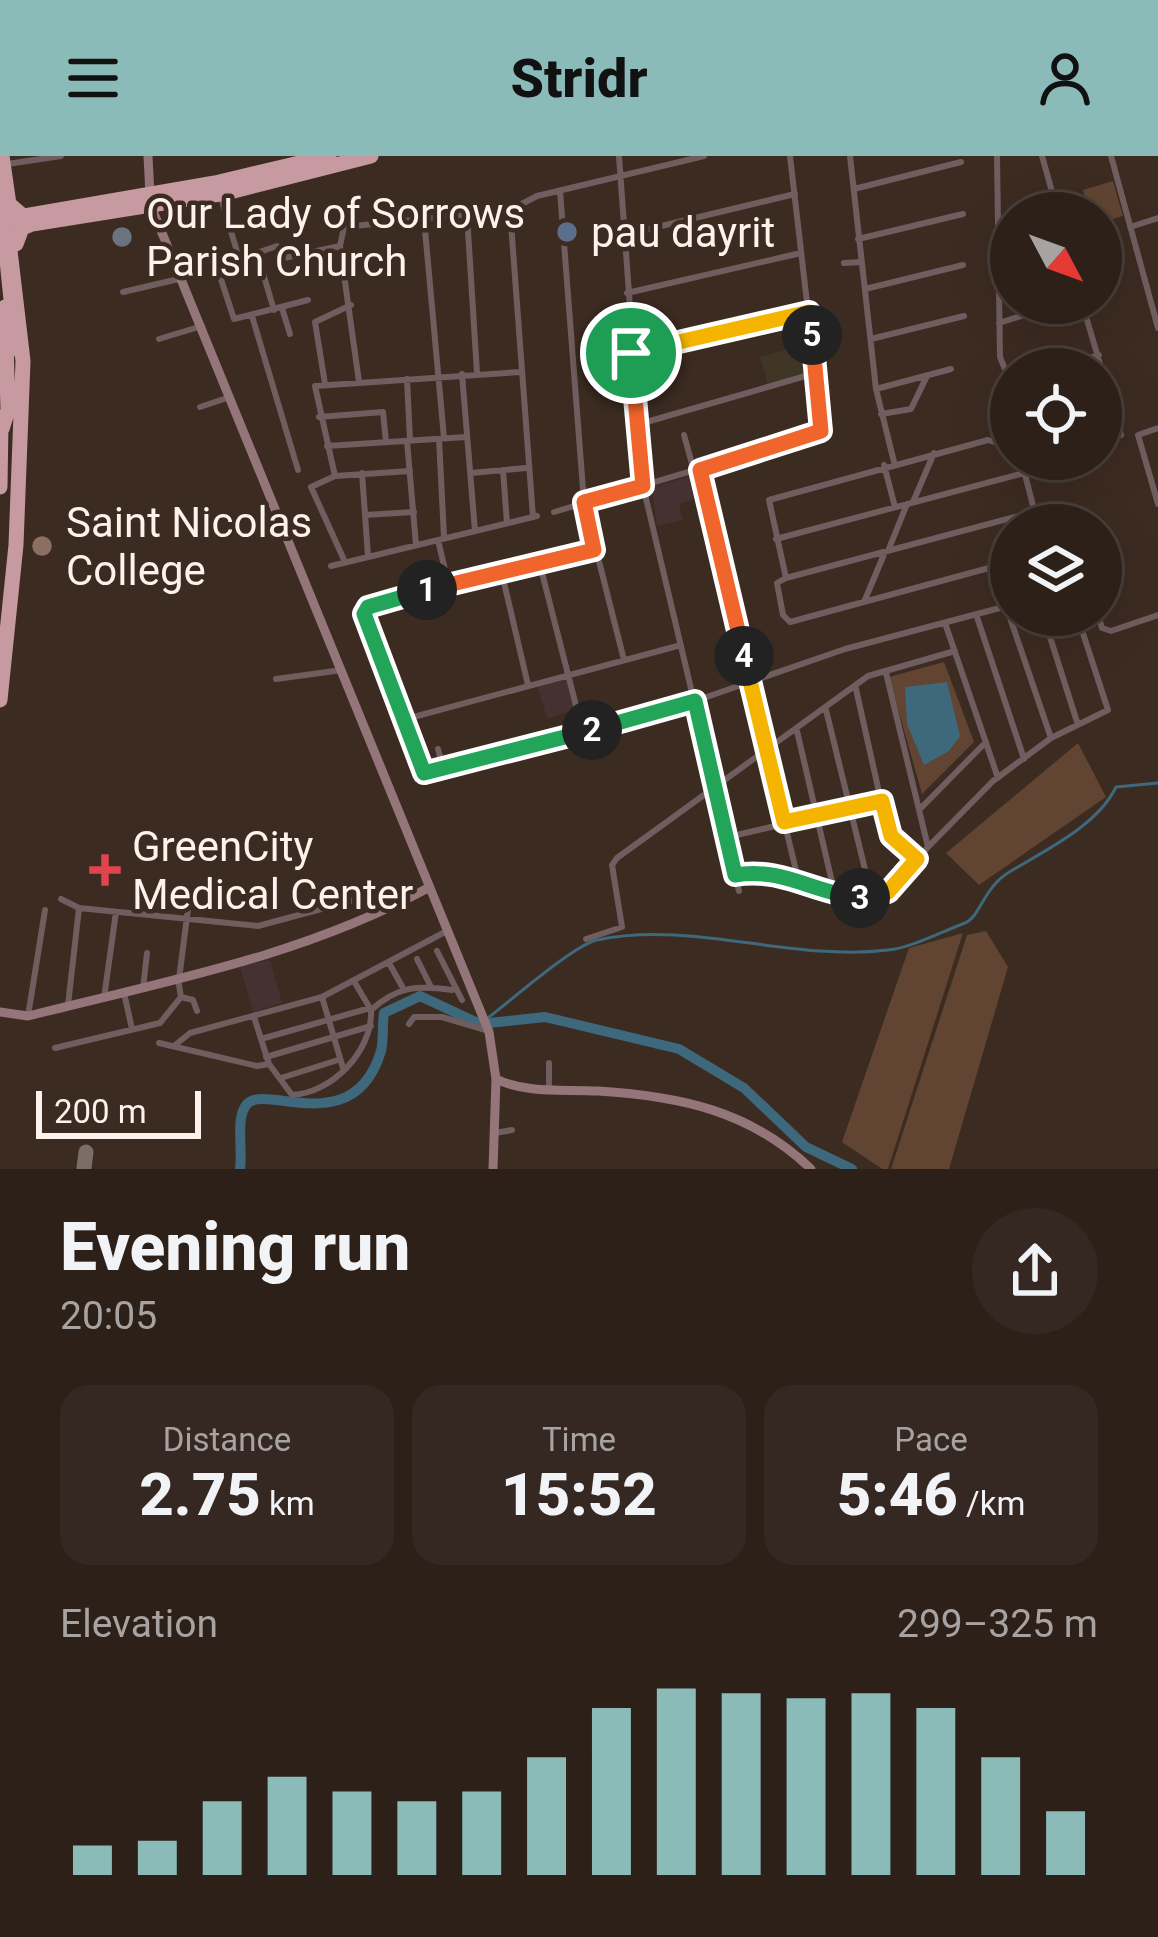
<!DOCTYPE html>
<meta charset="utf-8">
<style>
body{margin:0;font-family:Roboto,sans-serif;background:#352822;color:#f1f3f6;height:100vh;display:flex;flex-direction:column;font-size:45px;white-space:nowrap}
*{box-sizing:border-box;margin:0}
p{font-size:39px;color:#a7a3a2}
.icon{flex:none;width:66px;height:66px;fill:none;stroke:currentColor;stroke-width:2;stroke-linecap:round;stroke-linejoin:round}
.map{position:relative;height:1013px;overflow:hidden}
.sheet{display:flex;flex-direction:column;background:#2d2019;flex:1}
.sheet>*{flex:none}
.needle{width:78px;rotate:131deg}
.buttons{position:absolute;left:990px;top:36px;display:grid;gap:24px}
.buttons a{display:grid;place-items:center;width:132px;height:132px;border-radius:50%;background:#2d2019;box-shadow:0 12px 48px #0002,0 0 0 3px #483e38;font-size:60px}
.scale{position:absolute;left:36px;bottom:30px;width:165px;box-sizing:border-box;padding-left:12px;border:6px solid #fdf2ec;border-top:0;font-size:33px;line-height:42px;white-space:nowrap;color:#fdf2ec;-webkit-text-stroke:9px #3c2b21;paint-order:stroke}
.pin{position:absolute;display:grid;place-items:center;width:102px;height:102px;color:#fff;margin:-51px;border:6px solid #fff;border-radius:50%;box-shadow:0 3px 12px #0007}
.km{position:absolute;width:60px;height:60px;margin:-30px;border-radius:50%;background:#222;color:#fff;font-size:33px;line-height:60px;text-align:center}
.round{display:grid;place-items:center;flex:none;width:126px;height:126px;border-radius:63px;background:#352822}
.summary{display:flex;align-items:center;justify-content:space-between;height:204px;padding:0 60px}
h1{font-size:66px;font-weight:800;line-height:90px}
.figures{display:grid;grid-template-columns:repeat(3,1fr);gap:18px;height:204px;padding:12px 60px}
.figures div{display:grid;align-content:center;border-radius:30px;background:#352822;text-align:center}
.figures b{font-size:60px;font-weight:800}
.figures small{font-size:33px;font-weight:400}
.figures p{font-size:33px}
.chart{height:336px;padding:24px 60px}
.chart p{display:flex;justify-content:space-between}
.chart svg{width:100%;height:216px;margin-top:12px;stroke:#8bbbb9;stroke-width:6}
header{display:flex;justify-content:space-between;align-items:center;height:156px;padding:0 60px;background:#8bbbb9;color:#111;font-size:54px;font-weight:800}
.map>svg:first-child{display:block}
.industrial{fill:#463132}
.education{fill:#3f3625}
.green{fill:#614432}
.water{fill:#3e687b}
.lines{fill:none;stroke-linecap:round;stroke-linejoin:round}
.stream{stroke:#3e687b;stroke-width:3}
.river{stroke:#3e687b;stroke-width:10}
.taxiway{stroke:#7c6e65;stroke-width:15}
.street{stroke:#705d5f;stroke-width:6}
.secondary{stroke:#93757a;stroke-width:9}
.highway{stroke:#c799a0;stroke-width:15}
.highway-bridge{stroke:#c799a0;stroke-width:15}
.split-1-casing{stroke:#fff;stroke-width:24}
.split-2-casing{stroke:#fff;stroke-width:24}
.split-3-casing{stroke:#fff;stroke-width:24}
.split-4-casing{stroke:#fff;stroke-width:24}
.split-5-casing{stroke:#fff;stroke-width:24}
.split-6-casing{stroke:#fff;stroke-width:24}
.split-1{stroke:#f0652b;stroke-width:15}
.split-2{stroke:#22a559;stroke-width:15}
.split-3{stroke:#22a559;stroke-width:15}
.split-4{stroke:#f5b400;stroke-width:15}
.split-5{stroke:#f0652b;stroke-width:15}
.split-6{stroke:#f5b400;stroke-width:15}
.service-dot{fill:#5c6f8a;stroke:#3c2b21;stroke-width:4.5}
.worship-dot{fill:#6b7280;stroke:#3c2b21;stroke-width:4.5}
.education-dot{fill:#8d6e63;stroke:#3c2b21;stroke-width:4.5}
.health-dot{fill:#e0444e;stroke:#3c2b21;stroke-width:4.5}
.labels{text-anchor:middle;stroke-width:9;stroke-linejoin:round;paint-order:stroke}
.poi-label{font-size:42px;fill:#fdf2ec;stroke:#3c2b21;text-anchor:start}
</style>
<header><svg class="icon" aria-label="menu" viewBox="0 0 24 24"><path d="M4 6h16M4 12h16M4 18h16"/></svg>Stridr<svg class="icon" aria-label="person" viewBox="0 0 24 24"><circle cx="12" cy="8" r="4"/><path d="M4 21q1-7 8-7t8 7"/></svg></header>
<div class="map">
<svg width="1158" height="1013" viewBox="0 0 1158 1013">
<rect width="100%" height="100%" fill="#3c2b21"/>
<path class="industrial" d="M699 318 704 341 679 348 683 364 657 370 652 331Z
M566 521 574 555 547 562 537 528Z
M270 804 282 847 253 856 240 810Z"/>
<path class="education" d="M810 187 811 216 768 229 760 201Z"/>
<path class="green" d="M1113 25 1123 60 1101 66V57H1090L1083 34Z
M944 506 974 586 922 638 889 521Z
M1078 587 1106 641 979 729 946 697Z
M986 775 1008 811 949 1013H891L967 779Z
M963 777 888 1013H882L842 986 909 792Z"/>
<path class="water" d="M947 526 960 580 949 595 924 609 907 568 905 531Z"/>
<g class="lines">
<path class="stream" d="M167 54 174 64
M480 868C505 850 573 789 597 784 693 764 791 806 888 794 911 792 943 775 965 767 981 760 983 731 1011 715 1046 694 1098 669 1116 631L1158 627"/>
<path class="river" d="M240 1013C243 995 235 961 247 948 266 927 354 985 381 895 384 883 382 869 384 857L420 840 480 868 545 861 679 893 744 932 806 991 852 1013"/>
<path class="taxiway" d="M84 1012 86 996"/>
<path class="street" d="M619 0 643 330 739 735
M850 0 876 233 894 306
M997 0 1000 201 1011 228
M1042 0 1058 57
M1111 0 1158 172
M7 8 61 0
M854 33 961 6
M560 35 584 346 624 504
M221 42 239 102
M510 54 533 361
M467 59 477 217
M424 63 444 282
M1130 71 1158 62
M624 79 795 38
M858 83 963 58
M340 90 344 71 510 54 537 40 704 0
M257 97 274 154
M998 106 1011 101
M844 107 861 106
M865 133 963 109
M123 136 183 122
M627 137 801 97
M308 144 234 163 217 111 277 90 284 102 340 90 359 226
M1082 147 1121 279
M282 152 290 178
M252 160 298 314
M999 167 1061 147
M159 183 202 170
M871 183 964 160
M631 197 809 156
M1052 213 1099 199
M462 218 475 375
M407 223 410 284
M325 228 315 166 351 149
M876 233 951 213
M200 251 230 241
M1101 256 1113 252
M881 258 911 253 927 220
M319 261 383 256 386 286
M636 269 816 217
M1158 272 1138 279 1158 348
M684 279 694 315
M439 283 444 381
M407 285 416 389
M327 290 466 281
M1021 303 1038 369
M884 309 895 351
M503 314 507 367
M700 314 799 727
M362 317 368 400
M471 317 526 312
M335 320 315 230 520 216
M913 346 934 297
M554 356 822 276 790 0
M365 359 414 356
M776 383 1024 317
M438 384 446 418
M594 394 367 452 363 461 424 617 695 545 845 493 1011 449
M888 395 907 348
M345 406 311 331 335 320 410 315
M540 409 583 577
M331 410 537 360
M502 418 528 529
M786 422 769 344 988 284 1011 291
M786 422 777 427 783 459 790 466 1011 406
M786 422 1056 350
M864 446 885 396
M1006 450 1051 582
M976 458 1024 603
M1043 459 1078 569
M1098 459 1102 472 1111 475 1158 459
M945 467 998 622
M276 523 342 514
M856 533 887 672 917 703
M826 554 872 742
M406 563 681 489
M797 575 835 739
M438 593 444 615
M921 652 986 586
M728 681 882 645
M928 691 993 625 1051 582 1108 554 1077 459
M735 719 772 715 830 738 869 743 888 736 928 691 886 517
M61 743 79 752 258 770 388 735 398 746
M586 783 622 771 612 709 617 702 868 520 955 495
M437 795 462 844
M417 803 431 831
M389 807 403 832
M178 823 181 841 193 844 197 855
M179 823 188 753
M355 827 371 854
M143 832 147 797
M124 837 132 873
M322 841 343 912
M104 842 116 756
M68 849 79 752
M28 860 45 754
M254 861 269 908 292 939C332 937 373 895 371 854 398 830 417 829 452 834
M409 868 414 861H442L489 875
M261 883 370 852
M159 887 257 910 269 908
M174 890 190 877 322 841 445 776
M55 892 160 867 181 841
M266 901 371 870
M281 922 338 904
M549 934V907
M495 977 512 974"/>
<path class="secondary" d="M148 0 150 39
M151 50 489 876 496 923 493 1013
M0 856 28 860C167 825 302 800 428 732
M496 923C527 938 564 933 598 935 680 940 751 955 811 1013"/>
<path class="highway" d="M2 0 9 48 23 60
M0 64 215 27 329 0
M16 88 22 72 32 68 226 37 371 0
M2 273 8 254 5 151
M0 331 1 266
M0 544 16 389 23 205 7 69"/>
<path class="highway-bridge" d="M0 35 16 193"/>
</g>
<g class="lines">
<g class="split-1-casing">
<path id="split-1" d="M427 434 594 394 584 346 643 330 631 197"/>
</g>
<g class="split-2-casing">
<path id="split-2" d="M427 434 368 451 364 458 424 617 592 574"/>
</g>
<g class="split-3-casing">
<path id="split-3" d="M592 574 695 545 735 719C783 711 813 737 860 742"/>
</g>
<g class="split-4-casing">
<path id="split-4" d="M744 500 784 666 882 645 891 680 917 703 888 736 860 742"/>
</g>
<g class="split-5-casing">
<path id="split-5" d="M744 500 700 314 821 275 812 179"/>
</g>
<g class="split-6-casing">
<path id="split-6" d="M631 197 809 156 812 179"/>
</g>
<use href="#split-1" class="split-1"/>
<use href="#split-2" class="split-2"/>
<use href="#split-3" class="split-3"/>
<use href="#split-4" class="split-4"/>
<use href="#split-5" class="split-5"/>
<use href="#split-6" class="split-6"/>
</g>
<circle class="service-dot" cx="567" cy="76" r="12"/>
<circle class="worship-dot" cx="122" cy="81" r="12"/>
<circle class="education-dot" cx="42" cy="390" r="12"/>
<path class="health-dot" d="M99 696h12v12h12v12h-12v12h-12v-12h-12v-12h12z"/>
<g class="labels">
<g class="poi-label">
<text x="146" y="72">Our Lady of Sorrows<tspan x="146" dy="48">Parish Church</tspan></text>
<text x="591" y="91">pau dayrit</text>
<text x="66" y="381">Saint Nicolas<tspan x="66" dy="48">College</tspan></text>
<text x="132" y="705">GreenCity<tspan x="132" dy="48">Medical Center</tspan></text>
</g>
</g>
</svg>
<div class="buttons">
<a><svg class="needle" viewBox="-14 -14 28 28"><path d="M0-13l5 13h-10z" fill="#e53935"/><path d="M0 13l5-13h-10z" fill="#a7a3a2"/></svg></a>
<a><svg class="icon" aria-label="locate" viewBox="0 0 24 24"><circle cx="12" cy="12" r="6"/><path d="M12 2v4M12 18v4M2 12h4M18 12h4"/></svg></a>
<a><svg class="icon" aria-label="layers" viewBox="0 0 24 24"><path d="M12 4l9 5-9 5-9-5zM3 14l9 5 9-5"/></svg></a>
</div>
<div class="scale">200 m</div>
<div class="pin" style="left:631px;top:197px;background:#1e9e55"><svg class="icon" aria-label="arrive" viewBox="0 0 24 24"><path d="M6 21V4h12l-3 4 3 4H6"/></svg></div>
<b class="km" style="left:427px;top:434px">1</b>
<b class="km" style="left:592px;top:574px">2</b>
<b class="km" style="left:860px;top:742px">3</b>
<b class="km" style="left:744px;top:500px">4</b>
<b class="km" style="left:812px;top:179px">5</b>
</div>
<section class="sheet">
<div class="summary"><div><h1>Evening run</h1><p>20:05</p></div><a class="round"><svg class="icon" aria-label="share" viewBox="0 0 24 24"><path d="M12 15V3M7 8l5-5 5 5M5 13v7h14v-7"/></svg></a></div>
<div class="figures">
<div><p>Distance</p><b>2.75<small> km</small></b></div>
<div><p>Time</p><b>15:52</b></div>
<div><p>Pace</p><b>5:46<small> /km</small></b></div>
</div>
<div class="chart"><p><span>Elevation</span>299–325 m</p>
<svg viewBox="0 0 160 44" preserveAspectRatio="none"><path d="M5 44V38M15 44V37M25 44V29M35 44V24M45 44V27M55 44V29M65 44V27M75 44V20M85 44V10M95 44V6M105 44V7M115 44V8M125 44V7M135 44V10M145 44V20M155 44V31"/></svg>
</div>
</section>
